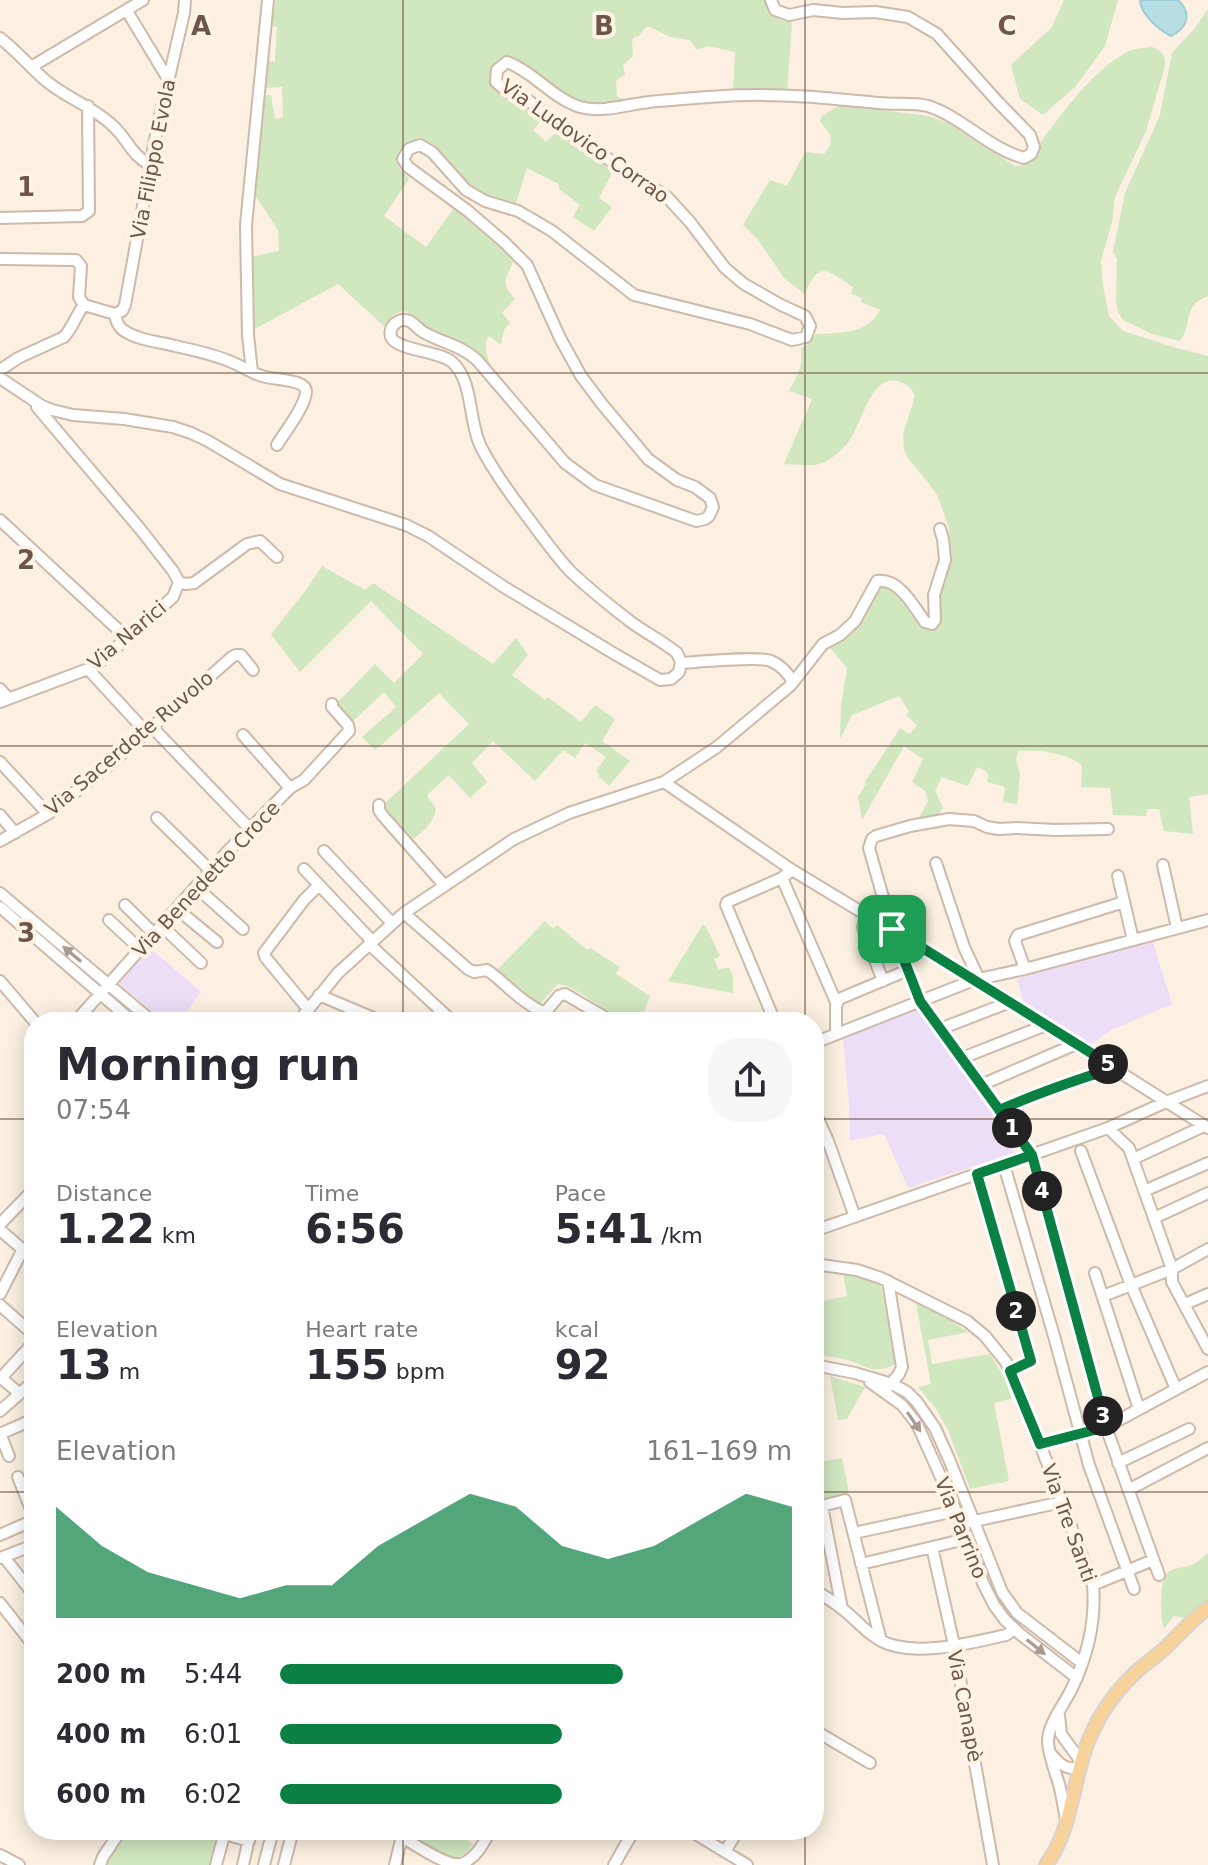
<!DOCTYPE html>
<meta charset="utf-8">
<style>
body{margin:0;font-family:"DejaVu Sans",sans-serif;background:#f7f7f7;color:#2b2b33;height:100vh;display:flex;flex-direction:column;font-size:30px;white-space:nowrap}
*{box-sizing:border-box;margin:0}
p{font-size:26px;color:#7c7c81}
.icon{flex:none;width:44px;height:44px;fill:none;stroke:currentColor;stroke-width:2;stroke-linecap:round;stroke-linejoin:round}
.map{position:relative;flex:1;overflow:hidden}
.side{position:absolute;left:24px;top:1012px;width:800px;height:828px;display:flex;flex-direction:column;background:#fff;border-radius:32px;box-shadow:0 4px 20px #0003}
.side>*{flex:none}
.pin{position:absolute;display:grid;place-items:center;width:68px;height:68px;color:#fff;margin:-34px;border-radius:16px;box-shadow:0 4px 12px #0006}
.km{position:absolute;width:40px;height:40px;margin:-20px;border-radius:50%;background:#222;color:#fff;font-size:22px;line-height:40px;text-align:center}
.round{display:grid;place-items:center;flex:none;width:84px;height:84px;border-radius:32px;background:#f7f7f7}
.head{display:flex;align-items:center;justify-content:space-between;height:136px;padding:0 32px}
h1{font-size:44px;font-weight:700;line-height:60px}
.figures{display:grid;grid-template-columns:repeat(3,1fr);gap:12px;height:136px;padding:8px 32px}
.figures div{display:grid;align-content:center}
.figures b{font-size:40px;font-weight:700}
.figures small{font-size:22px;font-weight:400}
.figures p{font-size:22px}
.chart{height:224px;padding:16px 32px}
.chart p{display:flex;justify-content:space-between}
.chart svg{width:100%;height:144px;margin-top:8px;fill:#0b8043;opacity:.7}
ul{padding:0 32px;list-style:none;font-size:26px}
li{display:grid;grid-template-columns:128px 96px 1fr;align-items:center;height:60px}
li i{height:20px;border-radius:10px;background:#0b8043}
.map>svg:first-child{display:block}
.education{fill:#eddef7}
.green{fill:#d1e7c0}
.water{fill:#b7dee3;stroke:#9dcdd4;stroke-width:2}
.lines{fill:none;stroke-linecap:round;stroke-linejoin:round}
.minor-casing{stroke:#cdbaab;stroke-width:14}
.major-casing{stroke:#dad3d0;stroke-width:16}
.minor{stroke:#fff;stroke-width:10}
.major{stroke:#f7d39b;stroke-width:12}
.oneway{fill:#a99a92}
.route-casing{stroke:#fff;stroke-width:16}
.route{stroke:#0b8043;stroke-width:10}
.grid{fill:none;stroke:#705649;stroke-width:2;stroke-opacity:0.55}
.labels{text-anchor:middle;stroke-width:8;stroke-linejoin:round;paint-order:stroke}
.street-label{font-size:20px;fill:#705649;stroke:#fef4e6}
.grid-label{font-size:26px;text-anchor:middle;font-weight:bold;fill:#705649;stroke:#fef4e6;stroke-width:8;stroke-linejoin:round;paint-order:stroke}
</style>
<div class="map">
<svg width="1208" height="1865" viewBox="0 0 1208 1865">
<rect width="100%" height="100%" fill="#fbf0e1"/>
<path class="education" d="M1152 939 1172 1004 1111 1030 1091 1045 1023 1001 1017 979Z
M149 947 201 992 180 1022H164L119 983Z
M917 1006 1013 1143 1010 1145 1014 1153 908 1188 884 1134 850 1141 849 1104 843 1039Z"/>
<path class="green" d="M276 0H768C769 14 777 23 792 22L787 92H733L735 52 708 46 697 50 690 40 670 37 650 27 645 28 639 36 634 37 632 41 633 56 623 65 625 75 616 80 617 97 625 99 624 102 600 105 573 99 508 55C500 59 493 64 492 74 489 95 519 100 533 111 536 114 539 117 542 120L533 130 546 142 556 133 613 171 599 198 612 207 594 231 573 217 580 205 559 189V184L527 168 516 203 480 192 469 185 436 146 420 137C409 141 393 155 400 169 400 169 409 178 409 179L384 216 426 247 454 208 508 254 513 262C505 280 501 283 515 299L502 313 510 322 504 330 501 345 489 336C482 346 488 355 490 366L472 347 463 342 427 328 407 312 402 311 393 315 385 327 338 284 253 330 251 257 279 251 278 230 253 192 262 95H271L275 119 283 117 282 87 263 88 266 62 275 61 277 27 270 26Z
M1064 0H1118L1105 46 1076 86 1043 115 1020 99 1011 65 1052 27Z
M1208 9V296C1182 305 1193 324 1180 341L1152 334 1123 320 1118 312 1116 301 1117 260 1113 251 1125 193 1160 115 1172 53 1195 28Z
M1152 47C1162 51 1166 55 1165 66L1146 131 1115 197 1112 222 1101 261 1103 286 1109 316 1123 331 1180 349 1208 356V794L1189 797 1193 834 1164 831 1159 809H1147L1146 816 1113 815 1110 788 1081 787 1082 766C1071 753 1035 749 1018 751L1016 760 1020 775 1017 804 1003 802 1005 787 987 782 988 775 986 771 977 767 968 786 942 777 935 790 943 808 937 816 917 821 928 801 925 791 912 782 923 759 904 746 862 820 858 797 866 784 865 782 900 728 910 734 917 725 906 715 909 711 899 696 852 715 840 739 841 706 847 668 827 644 847 631 881 584 900 593 926 630 936 626 938 619 940 593 948 574 949 527 937 495 927 481 908 458 904 449 903 434 915 396C911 387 907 384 897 381 872 374 861 424 850 440 844 448 835 456 827 461 817 468 796 464 784 464L812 399 789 391C798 376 803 366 801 348L808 344 816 334C840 333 868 334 880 310L861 302 862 298 851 294 853 287C828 271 819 259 805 294L784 278 759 241 743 225 770 180 787 186 805 152 824 154 830 146 831 136 820 121 822 116 840 105 929 116 948 123 1015 166C1029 167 1040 157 1040 143 1064 111 1091 72 1127 52 1134 48 1144 48 1152 47Z
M322 566 365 590 373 583 493 664 516 638 528 655 512 675 545 700 548 697 581 722 595 705 615 719 602 741 630 761 609 786 598 776 599 774 596 771 606 757 585 743 575 758 563 750 535 781 493 741 472 763 487 782 470 798 449 775 427 795 436 809C433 825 421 833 409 842L384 816 382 806 469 724 439 693 378 748 374 749 362 737 396 707 384 692 350 724 336 704 375 664 394 683 423 654 371 601 300 672 271 634 306 590Z
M545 921 553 929 557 925 587 950 590 948 620 967 616 974 650 996 640 1022H624L582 994 567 986 558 984 540 1004 537 1005 495 972Z
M703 924 706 927 720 956 714 959 719 970 729 967 733 976V993L668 981Z
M843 1273 866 1279 881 1286 896 1364C872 1375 869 1367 847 1360 836 1357 825 1356 814 1355V1303L847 1296Z
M916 1303 948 1319 968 1332 928 1340 932 1364 990 1354 1004 1377 1012 1399 994 1403 1009 1481 970 1489 948 1430 936 1409 918 1387 931 1384Z
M830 1376 865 1387 847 1419 838 1420Z
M842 1458 849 1493 814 1500V1463Z
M1208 1553V1601L1184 1618 1174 1616 1164 1629C1160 1618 1159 1580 1168 1572 1173 1567 1186 1568 1192 1565 1198 1562 1203 1557 1208 1553Z
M126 1830H202L214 1835 217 1839 218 1844 211 1865H104Z
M404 1830H450L473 1844C469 1849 465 1855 458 1857 446 1859 415 1837 404 1830Z"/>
<path class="water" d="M1140 0H1178C1192 13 1188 28 1171 36 1158 29 1141 15 1140 0Z"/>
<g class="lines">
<g class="minor-casing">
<path id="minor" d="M127 11 168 79
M0 38C17 51 30 67 45 80 66 98 92 106 112 125 128 139 130 154 150 165
M31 67 143 0
M0 218 82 216 89 211 88 106
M0 259 76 260 81 266 79 297 84 305
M115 314 122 311 125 305 157 129 184 13 185 0
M115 314C116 320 117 325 123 330 137 340 159 342 175 346 193 350 212 354 229 361 240 365 251 373 262 376 273 380 305 379 306 391 306 406 284 433 277 445
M0 370 18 358 64 337C73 327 76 315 84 305L115 314
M252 372 248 335 246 225 268 0
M0 378 42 406 52 410 73 415 124 419 173 427 191 433 208 441 280 484 406 525 428 536 504 587 613 653 660 680 671 679 679 672 681 662 677 653C662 641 646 633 631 622 610 606 589 589 570 571 556 556 544 539 532 523 514 499 495 474 481 447 468 422 474 381 452 362 439 351 396 350 391 337 388 327 398 317 409 321 414 323 418 329 423 332 442 343 459 344 477 360L565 463 595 485 696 521 705 519 709 516 713 507 710 498 695 487 677 480 648 459 602 404 581 376 560 338 527 265 504 242 468 211 408 167 403 159 409 149 420 145 432 152 466 190 485 201 518 211 552 231 634 295 750 324 792 340 806 337 810 326 805 316 781 305 744 284 725 268 690 222 667 197 565 131 528 100 508 92 496 82 497 70 507 62C534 72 552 98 580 107 604 114 634 102 659 101 689 99 720 95 750 95 793 94 836 99 879 103 894 105 913 102 928 106 962 117 988 148 1024 158L1031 154 1034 147 1030 135 997 101 937 34 908 17 875 12 843 13 813 10 789 15 775 10 771 0
M37 407 141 530 173 571 179 582
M0 520 126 637
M681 663C697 662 759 656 771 661 780 665 788 673 793 682
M88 669 146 732
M0 689 8 698
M0 702 88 669 100 662 173 597 179 582 185 584 194 583 247 544 260 541 277 557
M152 727 250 829
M0 762 48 814
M664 782 792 870 974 980 1208 1128
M290 788 304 780 349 731 348 725 332 707V704
M379 805V810L383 816 444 885
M0 815 15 833
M157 818 210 870
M1108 829 1055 830 1017 828 999 829 987 827 974 821 949 819 910 826 876 836 872 839 869 848 892 929 920 1001 1032 1155 1106 1427 1159 1575
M0 841 48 814 110 764 232 657 236 655H241L253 670
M324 851 392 923
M936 863 964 947 979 979
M1163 865 1177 928
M304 869 372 941
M1118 876 1133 940
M782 878 836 1002
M196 887 243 929
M0 893 153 1022
M125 905 154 934
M0 907 133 1022
M177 909 217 942
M404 913 468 969 474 972 487 970C507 984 521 1003 545 1013
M866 915 863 927 865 934 883 981
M109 920 140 949
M162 926 201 963
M369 944 453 1022
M1025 969 1015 941 1018 935 1124 902
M0 981 35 1022
M319 995 383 1022
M308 1009 266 958 264 953 304 900 319 885
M304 1015 317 1022
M75 1022 227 852 290 788 243 735
M298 1022 338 973 404 913 514 839 569 813 664 782 717 747 791 685 823 644 840 635 855 621 877 581C899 578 913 605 925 622L932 624 935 620 934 595 945 560 943 539 940 529
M537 1022 559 996 565 994 613 1022
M775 1022 726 905 727 902 782 878 792 870
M940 1029 1010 1002
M836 1034V1006L839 999 908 970
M814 1043 974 980 1025 969 1208 920
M962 1058 1046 1025
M981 1085 1076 1044
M814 1110 828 1141 855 1217
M999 1110C1029 1097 1058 1086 1089 1076 1100 1072 1109 1078 1120 1071
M1108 1128 1129 1148 1172 1269V1282L1208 1349
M1081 1151 1131 1285 1176 1389
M1133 1159 1204 1126
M1004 1165 1054 1336 1089 1465 1134 1589
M977 1174 1031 1361 1010 1371
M1144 1191 1208 1163
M1154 1218 1208 1193
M0 1224 34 1189
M0 1230 34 1259
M814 1231 1108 1128 1166 1102 1208 1086
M814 1264 857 1270 881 1278 967 1321 985 1336 1006 1362 1040 1444 1093 1585C1096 1621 1088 1654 1073 1686 1065 1704 1048 1723 1048 1742 1049 1756 1055 1771 1059 1784 1062 1796 1064 1808 1066 1820
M1095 1273 1139 1409
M888 1281 902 1367 899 1374 889 1386
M0 1294 23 1249
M1103 1296 1172 1269 1208 1249
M1185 1304 1208 1294
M0 1305 34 1335
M814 1365 855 1373 892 1384 907 1392 917 1402 935 1428 949 1459 1002 1592 1017 1613 1082 1663
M0 1377 19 1393
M1 1378 34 1342
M870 1382 902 1405 917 1424 953 1504 983 1583 994 1605 1005 1620 1020 1634 1077 1678
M0 1411 34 1381
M0 1433 9 1456
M0 1434 34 1419
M1040 1444 1106 1427 1208 1372
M1118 1463 1189 1429
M18 1477 34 1517
M1128 1490 1208 1448
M822 1506 842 1609
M814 1508 845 1500 881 1641
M970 1522 1062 1502
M854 1533 955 1511
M0 1535 34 1520
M932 1547 954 1645 993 1865
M4 1557 34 1595
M0 1558 34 1545
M861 1564 966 1539
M1093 1585 1153 1560
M814 1590C825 1596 835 1603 845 1611 856 1620 866 1632 878 1639 910 1659 970 1643 1006 1635L1015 1629
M0 1603 34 1646
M1059 1716 1061 1734 1082 1763
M814 1730 870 1763
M1052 1755C1060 1765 1069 1772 1081 1766
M215 1830 221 1832 223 1839 216 1865
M391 1830C406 1839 439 1862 455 1864 460 1865 463 1864 467 1861 479 1854 484 1841 491 1830
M689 1830 747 1865
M221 1833 249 1841
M725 1852 738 1830
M0 1855 19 1865
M100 1865 103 1857 121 1830
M243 1865 251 1830
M264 1865 273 1830
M284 1865 293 1830
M395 1865 402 1836
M614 1865 634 1830"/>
</g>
<g class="major-casing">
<path id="major" d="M1046 1865C1071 1831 1072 1788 1085 1750 1095 1721 1113 1694 1135 1673 1143 1665 1154 1658 1163 1650 1178 1636 1191 1620 1208 1608"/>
</g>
<use href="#minor" class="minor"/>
<use href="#major" class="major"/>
</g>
<defs><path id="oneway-solid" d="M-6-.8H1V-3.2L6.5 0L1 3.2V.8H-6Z" transform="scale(2)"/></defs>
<g class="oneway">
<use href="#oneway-solid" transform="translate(72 954) rotate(-140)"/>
<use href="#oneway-solid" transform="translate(914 1422) rotate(56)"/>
<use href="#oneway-solid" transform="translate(1036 1647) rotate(39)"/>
</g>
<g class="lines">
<g class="route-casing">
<path id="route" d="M892 929 920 1001 1032 1155 977 1174 1031 1361 1010 1371 1040 1444 1106 1427 1032 1155 999 1110C1029 1097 1059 1086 1089 1076 1100 1072 1109 1078 1120 1071L892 929"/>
</g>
<use href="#route" class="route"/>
</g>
<path class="grid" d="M403 0V1022M805 0V1022M0 373H1208M0 746H1208M0 1119H34M814 1119H1208M0 1492H34M814 1492H1208M403 1830V1865M805 1830V1865"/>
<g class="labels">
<g class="street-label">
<text transform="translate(585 141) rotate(35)" y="7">Via Ludovico Corrao</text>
<text transform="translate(153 159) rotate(-79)" y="7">Via Filippo Evola</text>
<text transform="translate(127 635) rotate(-40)" y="7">Via Narici</text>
<text transform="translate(129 743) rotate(-40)" y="7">Via Sacerdote Ruvolo</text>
<text transform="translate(206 879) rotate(-47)" y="7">Via Benedetto Croce</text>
<text transform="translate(1069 1523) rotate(70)" y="7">Via Tre Santi</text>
<text transform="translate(961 1528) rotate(68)" y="7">Via Parrino</text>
<text transform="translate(965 1706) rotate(79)" y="7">Via Canapè</text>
</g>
</g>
<g class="grid-label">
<text x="201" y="35">A</text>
<text x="604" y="35">B</text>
<text x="1007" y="35">C</text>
<text x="26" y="196">1</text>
<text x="26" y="569">2</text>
<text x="26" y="942">3</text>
</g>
</svg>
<div class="pin" style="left:892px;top:929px;background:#1e9e55"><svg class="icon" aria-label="arrive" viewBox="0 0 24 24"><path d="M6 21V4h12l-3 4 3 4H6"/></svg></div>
<b class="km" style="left:1012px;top:1128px">1</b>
<b class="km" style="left:1016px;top:1311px">2</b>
<b class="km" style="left:1103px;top:1416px">3</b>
<b class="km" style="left:1042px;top:1191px">4</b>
<b class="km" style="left:1108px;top:1064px">5</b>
<section class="side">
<div class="head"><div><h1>Morning run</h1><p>07:54</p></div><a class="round"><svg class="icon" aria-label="share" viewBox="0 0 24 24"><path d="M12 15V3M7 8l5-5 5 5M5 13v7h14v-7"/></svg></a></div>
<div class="figures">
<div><p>Distance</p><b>1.22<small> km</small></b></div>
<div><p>Time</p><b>6:56</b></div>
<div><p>Pace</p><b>5:41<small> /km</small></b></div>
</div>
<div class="figures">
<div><p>Elevation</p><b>13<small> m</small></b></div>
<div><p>Heart rate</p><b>155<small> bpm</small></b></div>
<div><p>kcal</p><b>92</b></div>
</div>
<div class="chart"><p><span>Elevation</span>161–169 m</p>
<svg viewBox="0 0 160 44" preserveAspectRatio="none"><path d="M0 44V10L10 22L20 30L30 34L40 38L50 34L60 34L70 22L80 14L90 6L100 10L110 22L120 26L130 22L140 14L150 6L160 10V44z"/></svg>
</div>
<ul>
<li><b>200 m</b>5:44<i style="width:67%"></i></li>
<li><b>400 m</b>6:01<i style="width:55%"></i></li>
<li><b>600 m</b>6:02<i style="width:55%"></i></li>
</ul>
</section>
</div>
